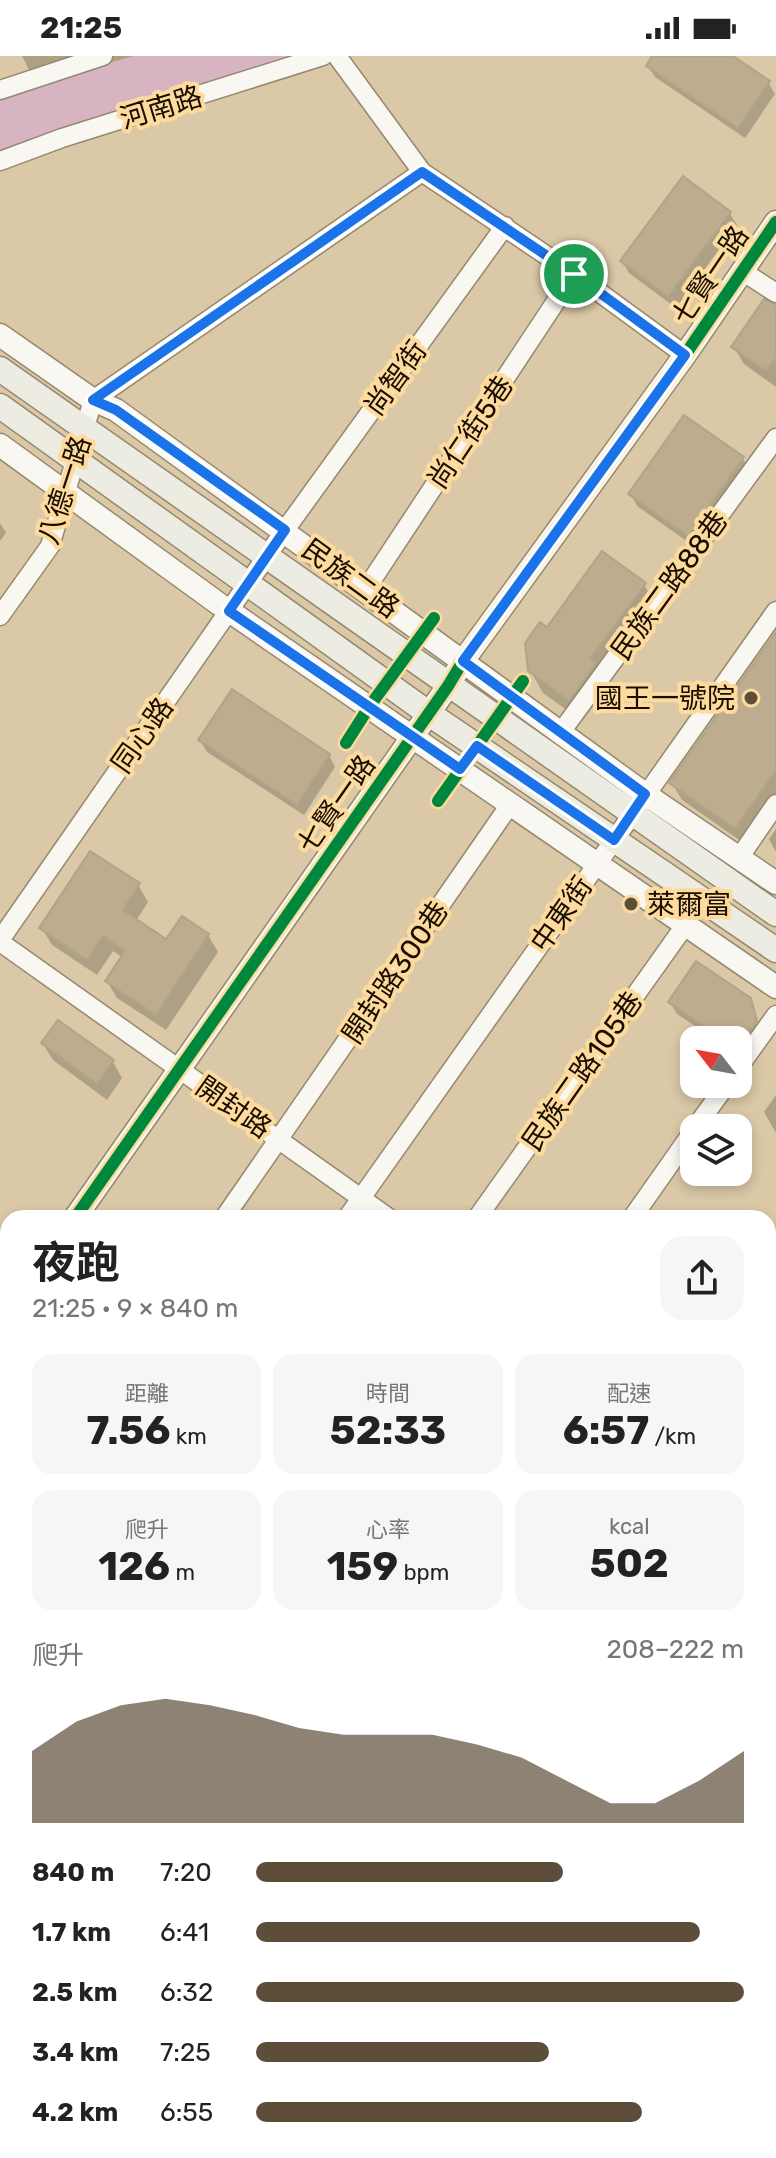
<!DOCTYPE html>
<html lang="zh-TW">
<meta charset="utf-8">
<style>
body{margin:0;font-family:Rubik,"Noto Sans TC",sans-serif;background:#f6f6f6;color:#222;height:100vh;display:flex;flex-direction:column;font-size:30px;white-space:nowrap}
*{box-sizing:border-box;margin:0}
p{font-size:26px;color:#767676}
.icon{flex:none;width:44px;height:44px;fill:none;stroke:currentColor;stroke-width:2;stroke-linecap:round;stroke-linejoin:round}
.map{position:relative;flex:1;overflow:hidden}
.details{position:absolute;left:0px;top:1154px;width:776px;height:948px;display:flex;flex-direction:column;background:#fff;border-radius:24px 24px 0 0;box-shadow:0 4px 12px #0003}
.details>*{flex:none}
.needle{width:52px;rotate:301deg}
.controls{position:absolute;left:680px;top:970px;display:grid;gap:16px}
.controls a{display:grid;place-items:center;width:72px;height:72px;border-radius:16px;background:#fff;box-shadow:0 4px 12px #0003;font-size:40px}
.pin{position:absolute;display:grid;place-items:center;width:68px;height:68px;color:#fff;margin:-34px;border:4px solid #fff;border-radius:50%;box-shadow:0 2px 8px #0007}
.round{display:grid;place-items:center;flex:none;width:84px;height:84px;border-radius:24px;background:#f6f6f6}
.headline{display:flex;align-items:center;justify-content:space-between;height:136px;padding:0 32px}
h1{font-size:44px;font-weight:700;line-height:60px}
.figures{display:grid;grid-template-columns:repeat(3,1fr);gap:12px;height:136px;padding:8px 32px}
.figures div{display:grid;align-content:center;border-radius:20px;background:#f6f6f6;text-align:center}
.figures b{font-size:40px;font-weight:700}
.figures small{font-size:22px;font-weight:400}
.figures p{font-size:22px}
.chart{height:224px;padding:16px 32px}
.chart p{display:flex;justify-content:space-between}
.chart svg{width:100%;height:144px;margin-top:8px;fill:#5d4e3a;opacity:.7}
ul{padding:0 32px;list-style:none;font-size:26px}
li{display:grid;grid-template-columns:128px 96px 1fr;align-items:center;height:60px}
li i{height:20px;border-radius:10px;background:#5d4e3a}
.status{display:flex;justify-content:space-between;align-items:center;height:56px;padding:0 40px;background:#fff;direction:ltr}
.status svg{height:22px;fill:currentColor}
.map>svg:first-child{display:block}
.green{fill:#d6b4c2}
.shadow{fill:#0003}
.building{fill:#bdac8d;stroke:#b2a48a;stroke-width:2}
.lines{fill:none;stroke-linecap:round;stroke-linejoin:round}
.minor-casing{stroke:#96886d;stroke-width:21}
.tertiary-casing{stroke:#96886d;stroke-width:25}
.secondary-casing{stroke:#96886d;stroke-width:27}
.minor{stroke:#f9f7f2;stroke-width:18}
.tertiary{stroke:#f9f7f2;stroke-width:22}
.secondary{stroke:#ecece3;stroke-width:24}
.cycleway-casing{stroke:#fddb9e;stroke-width:17}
.cycleway{stroke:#00873e;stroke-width:12}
.route-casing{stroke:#fff;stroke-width:16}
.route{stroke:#1a73e8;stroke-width:10}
.poi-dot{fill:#5d4e3a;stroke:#fddb9e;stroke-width:3}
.labels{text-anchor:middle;stroke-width:8;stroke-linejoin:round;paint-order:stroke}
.street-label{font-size:28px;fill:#190d00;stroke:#fddb9e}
.poi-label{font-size:28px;fill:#190d00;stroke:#fddb9e;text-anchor:end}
</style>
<div class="status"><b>21:25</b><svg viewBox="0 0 49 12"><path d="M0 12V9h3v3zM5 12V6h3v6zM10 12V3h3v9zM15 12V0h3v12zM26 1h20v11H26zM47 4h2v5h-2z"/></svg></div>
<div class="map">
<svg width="776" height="2102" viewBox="0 0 776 2102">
<rect width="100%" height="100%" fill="#dac8a7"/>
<path class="green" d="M132 0H286L0 97V43Z"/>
<path class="shadow" d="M22 0H133L37 29Z
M654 0H729L768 26 775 38 745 82 655 21 648 10Z
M683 123 730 158 737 169 676 252 629 217 622 205Z
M776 251V331L744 308 734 291Z
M743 403 749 414 695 491 637 450 631 438Z
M0 467 6 477 0 485Z
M644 529 657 550 603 624 607 631 582 665 543 637 530 614 548 574Z
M776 579V744L745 788 682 744 672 727Z
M200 684 329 699 335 711 304 759 207 696Z
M776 773V796L769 783Z
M138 829 148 846 136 865 167 886 208 879 218 896 166 974 117 942 107 925 123 902 113 895 97 919 52 889 42 872Z
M749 943 758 975 738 1000V984H715L677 958 670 946Z
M43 988 113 1006 122 1022 107 1044 53 1004Z
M776 1039V1077L764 1056Z
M0 1353 8 1359V1432L0 1427Z
M776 1603V1717L768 1724V1614Z
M776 1740V1798L768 1805V1741Z
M776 1821V1840L768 1835V1822Z
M0 1907 8 1910V1983L0 1977Z
M776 1916V2072L768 2066V1928Z
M102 2094H151L145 2102H113Z
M210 2094H315L320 2102H221Z"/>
<path class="building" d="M652 0H733L770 25 738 72 646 10Z
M683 120 731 156 668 241 620 205Z
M764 243 776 249V301L766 315 731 291Z
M684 359 744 401 688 480 628 438Z
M602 495 646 527 590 603 596 607 569 645 528 615 525 587 540 566 547 571Z
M776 576V714L735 773 669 727Z
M232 633 330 698 297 749 198 684Z
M90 795 140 827 123 854 166 883 182 860 209 878 156 959 105 925 125 895 103 880 87 904 39 872Z
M696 905 751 942 757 965 738 991V984H723L668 946Z
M58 964 114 1004 97 1028 41 987Z"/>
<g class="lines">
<g class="minor-casing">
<path id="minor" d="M337 0 422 116 574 218 685 299
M0 34 103 0
M0 105 62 82 323 0
M742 215 776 237
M366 533 574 218
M0 560 50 490 93 344 422 116
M561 676 776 382
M739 802 776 748
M0 884 285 474 505 170
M0 886 389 1162
M738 1012 776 959
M695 1072 727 1028
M224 1162 511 747
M347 1162 776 555
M477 1162 686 868
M632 1162 694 1074
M768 1215 776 1204
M0 1318 8 1324
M768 1350 776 1339
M768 1431 776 1436
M0 1477 8 1466
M0 1648 8 1636
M0 1742 8 1748
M768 1864 776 1869
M0 1891 8 1897
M318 2102 324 2094
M381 2102 387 2094
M773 2102 776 2098"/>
</g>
<g class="tertiary-casing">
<path id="tertiary" d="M0 279 93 344 116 354 645 738 776 827
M0 389 219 548 776 931
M75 1162 448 630 463 605 685 299 776 166
M0 1269 8 1257
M768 1727 776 1716
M768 1808 776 1797
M0 2030 8 2036
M89 2094 100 2102
M507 2102 512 2094
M559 2102 564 2094"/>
</g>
<g class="secondary-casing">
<path id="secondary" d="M0 313C259 494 516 678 776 858
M0 350 428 657 776 894"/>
</g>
<use href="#minor" class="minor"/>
<use href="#tertiary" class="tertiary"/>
<use href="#secondary" class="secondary"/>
<g class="cycleway-casing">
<path id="cycleway" d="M346 687 369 651 434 562
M438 745 523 625
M75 1162 448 630 463 605 685 299 776 166"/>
</g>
<use href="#cycleway" class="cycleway"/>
</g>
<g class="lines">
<g class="route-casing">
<path id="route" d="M422 116 574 218 685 299 463 605 645 738 614 784 477 690 460 713 229 555 285 474 116 354 93 344Z"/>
</g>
<use href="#route" class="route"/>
</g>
<g class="poi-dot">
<circle cx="751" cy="642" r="8"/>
<circle cx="631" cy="848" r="8"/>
</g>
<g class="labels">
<g class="street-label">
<text transform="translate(161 51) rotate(-17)" y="10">河南路</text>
<text transform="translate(710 219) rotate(-56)" y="10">七賢一路</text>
<text transform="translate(395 322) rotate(-54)" y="10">尚智街</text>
<text transform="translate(470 376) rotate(-56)" y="10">尚仁街5巷</text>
<text transform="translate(64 434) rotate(-72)" y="10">八德一路</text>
<text transform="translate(351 522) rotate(36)" y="10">民族二路</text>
<text transform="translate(669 529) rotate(-54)" y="10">民族二路88巷</text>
<text transform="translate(142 679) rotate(-55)" y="10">同心路</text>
<text transform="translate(336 748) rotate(-55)" y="10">七賢一路</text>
<text transform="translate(561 858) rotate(-55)" y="10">中東街</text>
<text transform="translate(395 916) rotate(-56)" y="10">開封路300巷</text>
<text transform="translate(582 1015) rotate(-55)" y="10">民族二路105巷</text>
<text transform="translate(234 1051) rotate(35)" y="10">開封路</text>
</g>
<g class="poi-label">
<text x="735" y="652">國王一號院</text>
<text x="647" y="858" text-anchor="start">萊爾富</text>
</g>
</g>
</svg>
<div class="controls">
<a><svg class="needle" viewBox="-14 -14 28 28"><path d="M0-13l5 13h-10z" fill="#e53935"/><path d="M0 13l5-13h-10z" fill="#767676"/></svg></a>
<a><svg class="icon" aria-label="layers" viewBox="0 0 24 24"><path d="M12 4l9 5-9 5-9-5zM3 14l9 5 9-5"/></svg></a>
</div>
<div class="pin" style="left:574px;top:218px;background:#1e9e55"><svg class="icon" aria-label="arrive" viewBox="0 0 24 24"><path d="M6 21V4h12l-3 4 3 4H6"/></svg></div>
<section class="details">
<div class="headline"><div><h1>夜跑</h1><p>21:25 · 9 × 840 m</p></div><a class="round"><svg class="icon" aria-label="share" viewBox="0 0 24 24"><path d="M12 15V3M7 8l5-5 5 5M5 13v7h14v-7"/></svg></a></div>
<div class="figures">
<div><p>距離</p><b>7.56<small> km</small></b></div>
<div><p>時間</p><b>52:33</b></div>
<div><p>配速</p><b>6:57<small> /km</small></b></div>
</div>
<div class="figures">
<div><p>爬升</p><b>126<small> m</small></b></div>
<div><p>心率</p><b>159<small> bpm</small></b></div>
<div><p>kcal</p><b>502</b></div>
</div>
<div class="chart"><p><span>爬升</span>208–222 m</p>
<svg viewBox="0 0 160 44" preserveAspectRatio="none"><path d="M0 44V22L10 13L20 8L30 6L40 8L50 11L60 15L70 17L80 17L90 17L100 20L110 24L120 31L130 38L140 38L150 31L160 22V44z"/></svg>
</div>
<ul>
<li><b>840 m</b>7:20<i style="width:63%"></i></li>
<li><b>1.7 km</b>6:41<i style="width:91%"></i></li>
<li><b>2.5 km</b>6:32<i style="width:100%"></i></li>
<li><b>3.4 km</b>7:25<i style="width:60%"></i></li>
<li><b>4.2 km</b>6:55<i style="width:79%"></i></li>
</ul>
</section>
</div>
